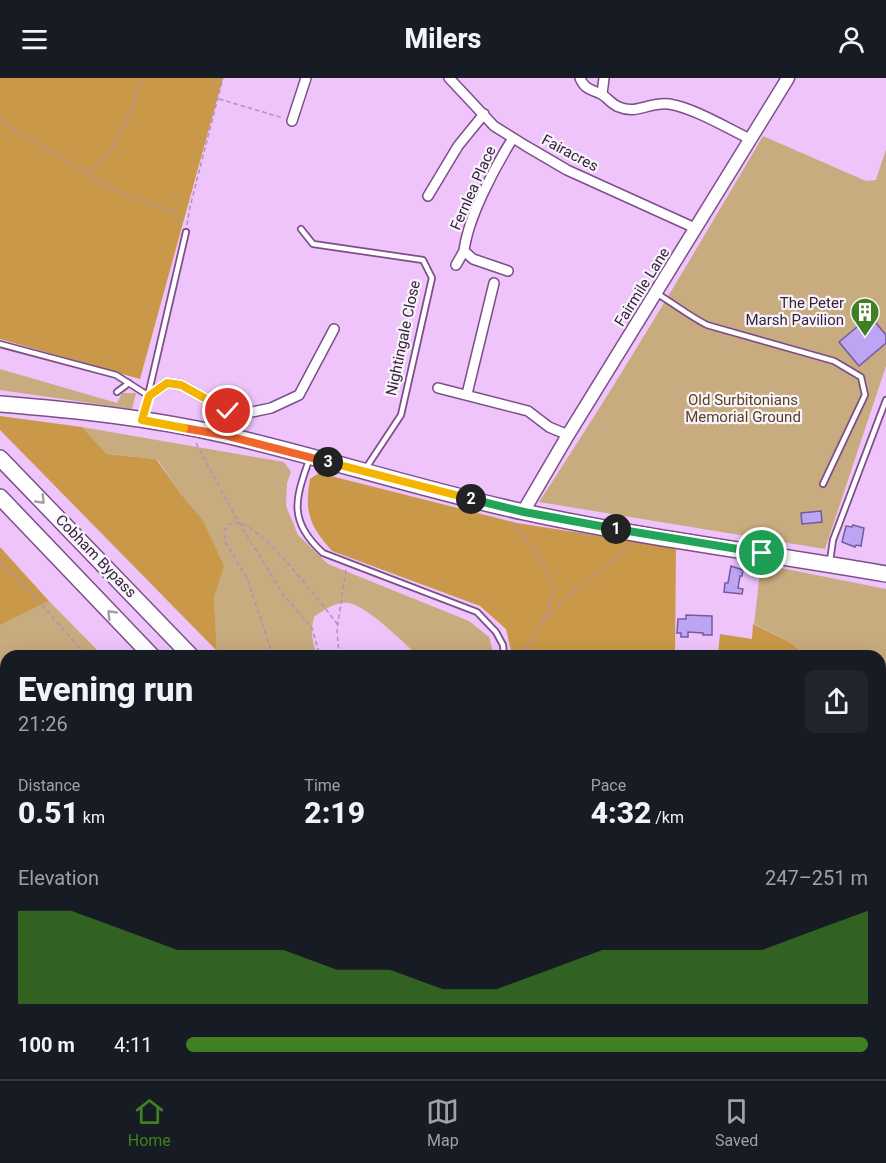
<!DOCTYPE html>
<meta charset="utf-8">
<style>
body{margin:0;font-family:Roboto,sans-serif;background:#20242c;color:#f1f3f6;height:100vh;display:flex;flex-direction:column;font-size:22px;white-space:nowrap}
*{box-sizing:border-box;margin:0}
p{font-size:20px;color:#9ea1a6}
.icon{flex:none;width:33px;height:33px;fill:none;stroke:currentColor;stroke-width:2;stroke-linecap:round;stroke-linejoin:round}
.map{position:relative;flex:1;overflow:hidden}
.panel{position:absolute;left:0px;top:572px;width:886px;height:430px;display:flex;flex-direction:column;background:#171b24;border-radius:18px 18px 0 0;box-shadow:0 6px 24px #0002}
.panel>*{flex:none}
.pin{position:absolute;display:grid;place-items:center;width:51px;height:51px;color:#fff;margin:-26px;border:3px solid #fff;border-radius:50%;box-shadow:0 2px 6px #0007}
.km{position:absolute;width:30px;height:30px;margin:-15px;border-radius:50%;background:#222;color:#fff;font-size:16px;line-height:30px;text-align:center}
.round{display:grid;place-items:center;flex:none;width:63px;height:63px;border-radius:9px;background:#20242c}
.summary{display:flex;align-items:center;justify-content:space-between;height:102px;padding:0 18px}
h1{font-size:33px;font-weight:800;line-height:45px}
.stats{display:grid;grid-template-columns:repeat(3,1fr);gap:9px;height:102px;padding:6px 18px}
.stats div{display:grid;align-content:center}
.stats b{font-size:30px;font-weight:800}
.stats small{font-size:16px;font-weight:400}
.stats p{font-size:16px}
.chart{height:168px;padding:12px 18px}
.chart p{display:flex;justify-content:space-between}
.chart svg{width:100%;height:108px;margin-top:6px;fill:#3e8022;opacity:.7}
ul{padding:0 18px;list-style:none;font-size:20px}
li{display:grid;grid-template-columns:96px 72px 1fr;align-items:center;height:45px}
li i{height:15px;border-radius:8px;background:#3e8022}
header{display:flex;justify-content:space-between;align-items:center;height:78px;padding:0 18px;background:#171b24;font-size:27px;font-weight:800}
.dock{display:flex;justify-content:space-around;align-items:center;height:84px;border-top:2px solid #363941;background:#171b24;font-size:16px;color:#9ea1a6}
.dock a{display:grid;justify-items:center;gap:3px}
.dock .selected{color:#3e8022}
.map>svg:first-child{display:block}
.green{fill:#c8ab7e}
.forest{fill:#c99949}
.building{fill:#bea5f3;stroke:#735ba1;stroke-width:1.5}
.lines{fill:none;stroke-linecap:round;stroke-linejoin:round}
.service-casing{stroke:#7d4e8b;stroke-width:8}
.minor-casing{stroke:#7d4e8b;stroke-width:12}
.tertiary-casing{stroke:#7d4e8b;stroke-width:15}
.primary-casing{stroke:#7d4e8b;stroke-width:18}
.trunk-casing{stroke:#7d4e8b;stroke-width:18}
.path{stroke:#b28fbd;stroke-width:1.5;stroke-dasharray:4.5 3;stroke-linecap:butt}
.service{stroke:#fff;stroke-width:4.5}
.minor{stroke:#fff;stroke-width:9}
.tertiary{stroke:#fff;stroke-width:12}
.primary{stroke:#fff;stroke-width:15}
.trunk{stroke:#fff;stroke-width:15}
.oneway{stroke:#a59ca8}
.split-1-casing{stroke:#fff;stroke-width:12}
.split-2-casing{stroke:#fff;stroke-width:12}
.split-3-casing{stroke:#fff;stroke-width:12}
.split-4-casing{stroke:#fff;stroke-width:12}
.split-5-casing{stroke:#fff;stroke-width:12}
.split-1{stroke:#22a559;stroke-width:8}
.split-2{stroke:#22a559;stroke-width:8}
.split-3{stroke:#f5b400;stroke-width:8}
.split-4{stroke:#f0652b;stroke-width:8}
.split-5{stroke:#f5b400;stroke-width:8}
.labels{text-anchor:middle;stroke-width:4.5;stroke-linejoin:round;paint-order:stroke}
.street-label{font-size:15px;fill:#37223d;stroke:#f9f4fb}
.poi-label{font-size:15px;fill:#37223d;stroke:#f9f4fb;text-anchor:end}
.park-label{font-size:15px;fill:#584321;stroke:#f9f4fb}
</style>
<header><svg class="icon" aria-label="menu" viewBox="0 0 24 24"><path d="M4 6h16M4 12h16M4 18h16"/></svg>Milers<svg class="icon" aria-label="person" viewBox="0 0 24 24"><circle cx="12" cy="8" r="4"/><path d="M4 21q1-7 8-7t8 7"/></svg></header>
<div class="map">
<svg width="886" height="1001" viewBox="0 0 886 1001">
<rect width="100%" height="100%" fill="#eec4fb"/>
<path class="green" d="M763 58 866 103 876 102 886 71V288L825 471 539 424C618 304 691 181 763 58Z
M0 291 117 325 122 315H136L132 331 0 312Z
M82 349 284 384 291 394 287 405 286 428 298 457 328 486 469 543 489 559 494 577H417C403 564 367 528 349 525 337 523 323 532 314 539 311 552 311 565 318 577H221L217 573 214 519 202 441 181 416 157 381 107 376Z
M761 486 886 511V606L881 608 880 578 805 577 791 565 754 546Z
M49 523 102 577 6 578V834L0 830V547Z
M886 615V665L881 656V619Z
M881 737 886 738V907L880 906Z
M326 996H466L465 1001H324Z"/>
<path class="forest" d="M0 0H223L140 301 0 261Z
M0 338 82 349 107 376 156 381 181 416 202 441 224 488 214 519 217 573 0 352Z
M319 395 517 445 676 470 675 577H512L506 551 480 528 332 473C310 448 304 435 310 401Z
M0 469 49 523 0 547Z
M753 546 791 565 805 577H718L720 556 752 561Z
M0 830 6 834V996H232L235 998 237 996H326L324 1001H0Z
M881 906 886 907V1001H823L813 996H880Z
M466 996H658L667 1001H465Z"/>
<path class="building" d="M870 238 886 257V265L859 288 839 264Z
M821 433 822 444 802 446 801 435Z
M853 447 864 450 861 468 856 467 855 469 842 464 846 448 852 449Z
M731 488 743 492 742 498H740L738 510 743 511 742 516 724 514 725 505H728Z
M686 537 712 538V557H703V555L688 554V559H681V555H677L678 541H686Z
M885 710H886V732L881 731Z"/>
<g class="lines">
<g class="service-casing">
<path id="service" d="M301 151 313 166 423 182 432 200 401 337 366 390
M656 215C673 225 689 238 707 247L834 283 861 299 865 317 823 406
M0 266 116 297 149 318
M117 314 129 305
M143 339 186 154
M309 382C295 422 288 443 323 475L477 534 496 554 503 567 504 578
M830 483 833 462 886 322
M880 613 886 611
M880 675 886 679
M291 1001 297 996"/>
</g>
<g class="minor-casing">
<path id="minor" d="M449 0 494 48 526 68 567 92 695 150
M580 0C585 12 591 11 601 16 607 19 611 26 619 29 637 37 651 23 669 26 694 30 727 50 750 61
M602 16 604 0
M292 43 306 0
M428 118 458 68 484 36
M456 187 464 173
M508 193 473 181 464 173C468 139 495 89 513 60
M438 310 528 333 549 349 568 357
M467 316 494 205
M149 318 167 305 181 307 228 333 252 334 271 330 299 317 334 251"/>
</g>
<g class="tertiary-casing">
<path id="tertiary" d="M523 434 568 357 788 0"/>
</g>
<g class="primary-casing">
<path id="primary" d="M0 326C75 332 151 340 225 357 325 380 423 412 524 434 643 460 766 475 886 496"/>
</g>
<g class="trunk-casing">
<path id="trunk" d="M0 380 191 578
M0 419 152 578
M689 996 701 1001
M762 996 773 1001"/>
</g>
<path class="path" d="M219 21 283 40
M0 43 120 115 174 134 181 147
M87 95 107 80 131 33 142 0
M187 147 190 129 223 0
M196 365 235 438 284 518 312 550 320 578
M511 444 538 476 555 508 546 540
M0 484 26 509 87 578
M273 578 247 500 225 464 224 453 229 446C232 446 236 444 239 445 262 448 322 526 338 547
M339 578 337 552 346 491
M524 578C535 537 599 493 631 469
M0 709 6 706
M0 897 6 898
M132 996 138 1001
M260 996 262 1001
M275 1001 279 996"/>
<use href="#service" class="service"/>
<use href="#minor" class="minor"/>
<use href="#tertiary" class="tertiary"/>
<use href="#primary" class="primary"/>
<use href="#trunk" class="trunk"/>
</g>
<defs><path id="oneway-chevron" d="M-2-3.5L2.5 0L-2 3.5" fill="none" stroke-width="1.6" stroke-linecap="round" stroke-linejoin="round" transform="scale(1.5)"/></defs>
<g class="oneway">
<use href="#oneway-chevron" transform="translate(41 422) rotate(46)"/>
<use href="#oneway-chevron" transform="translate(111 536) rotate(-134)"/>
</g>
<g class="lines">
<g class="split-1-casing">
<path id="split-1" d="M616 451 762 475"/>
</g>
<g class="split-2-casing">
<path id="split-2" d="M471 421 524 434 616 451"/>
</g>
<g class="split-3-casing">
<path id="split-3" d="M328 384 471 421"/>
</g>
<g class="split-4-casing">
<path id="split-4" d="M184 350 224 357 328 384"/>
</g>
<g class="split-5-casing">
<path id="split-5" d="M184 350 142 342 149 318 167 305 181 307 228 333"/>
</g>
<use href="#split-1" class="split-1"/>
<use href="#split-2" class="split-2"/>
<use href="#split-3" class="split-3"/>
<use href="#split-4" class="split-4"/>
<use href="#split-5" class="split-5"/>
</g>
<defs>
<g id="building-pin" transform="scale(1.5)"><path d="M0 17L-7.5 6A9.5 9.5 0 1 1 7.5 6Z" fill="#3e8022" stroke="#f9f4fb"/><path d="M-4-6H4V6H1V3H-1V6H-4ZM-2.5-4.3h1.7v1.8h-1.7ZM.8-4.3h1.7v1.8H.8ZM-2.5-1h1.7V.8h-1.7ZM.8-1h1.7V.8H.8Z" fill="#fff"/></g>
</defs>
<g fill-rule="evenodd">
<use href="#building-pin" x="865" y="234"/>
</g>
<g class="labels">
<g class="street-label">
<text transform="translate(570 75) rotate(28)" y="5">Fairacres</text>
<text transform="translate(473 110) rotate(-66)" y="5">Fernlea Place</text>
<text transform="translate(642 209) rotate(-58)" y="5">Fairmile Lane</text>
<text transform="translate(403 260) rotate(-78)" y="5">Nightingale Close</text>
<text transform="translate(96 478) rotate(46)" y="5">Cobham Bypass</text>
</g>
<g class="poi-label">
<text x="844" y="230">The Peter<tspan x="844" dy="17">Marsh Pavilion</tspan></text>
</g>
<g class="park-label">
<text x="743" y="327">Old Surbitonians<tspan x="743" dy="17">Memorial Ground</tspan></text>
</g>
</g>
</svg>
<div class="pin" style="left:762px;top:475px;background:#1e9e55"><svg class="icon" aria-label="arrive" viewBox="0 0 24 24"><path d="M6 21V4h12l-3 4 3 4H6"/></svg></div>
<div class="pin" style="left:228px;top:333px;background:#d93025"><svg class="icon" aria-label="check" viewBox="0 0 24 24"><path d="M5 12l5 5 9-10"/></svg></div>
<b class="km" style="left:616px;top:451px">1</b>
<b class="km" style="left:471px;top:421px">2</b>
<b class="km" style="left:328px;top:384px">3</b>
<section class="panel">
<div class="summary"><div><h1>Evening run</h1><p>21:26</p></div><a class="round"><svg class="icon" aria-label="share" viewBox="0 0 24 24"><path d="M12 15V3M7 8l5-5 5 5M5 13v7h14v-7"/></svg></a></div>
<div class="stats">
<div><p>Distance</p><b>0.51<small> km</small></b></div>
<div><p>Time</p><b>2:19</b></div>
<div><p>Pace</p><b>4:32<small> /km</small></b></div>
</div>
<div class="chart"><p><span>Elevation</span>247–251 m</p>
<svg viewBox="0 0 160 44" preserveAspectRatio="none"><path d="M0 44V6L10 6L20 14L30 22L40 22L50 22L60 30L70 30L80 38L90 38L100 30L110 22L120 22L130 22L140 22L150 14L160 6V44z"/></svg>
</div>
<ul>
<li><b>100 m</b>4:11<i style="width:100%"></i></li>
</ul>
</section>
</div>
<nav class="dock">
<a class="selected"><svg class="icon" aria-label="home" viewBox="0 0 24 24"><path d="M3 11l9-7 9 7M6 9v11h12V9"/></svg>Home</a>
<a><svg class="icon" aria-label="map" viewBox="0 0 24 24"><path d="M3 6l6-2 6 2 6-2v14l-6 2-6-2-6 2zM9 4v14M15 6v14"/></svg>Map</a>
<a><svg class="icon" aria-label="saved" viewBox="0 0 24 24"><path d="M7 4h10v16l-5-4-5 4z"/></svg>Saved</a>
</nav>
